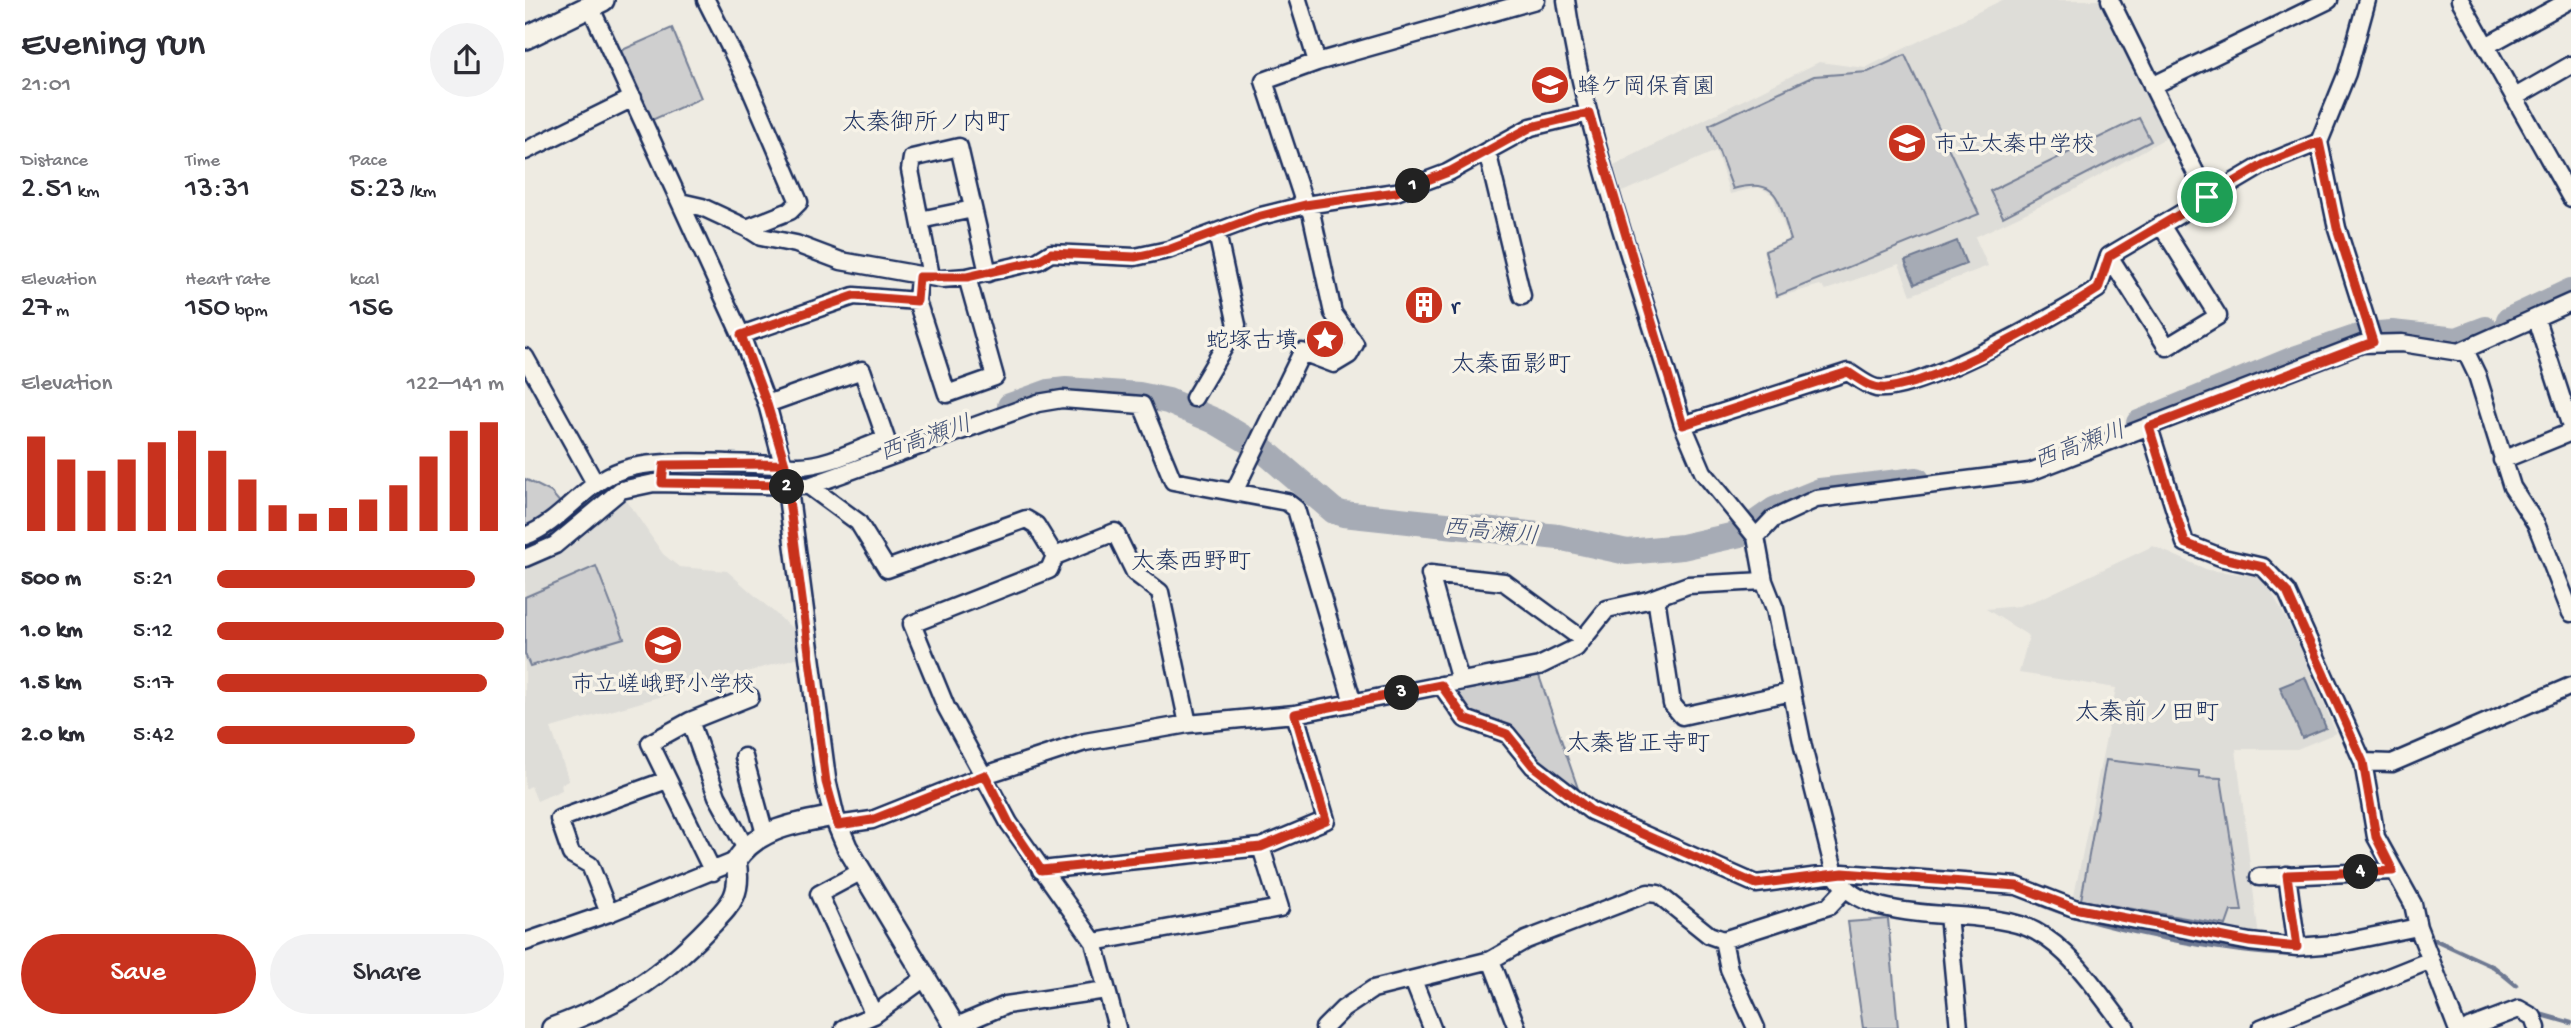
<!DOCTYPE html>
<meta charset="utf-8">
<style>
body{margin:0;font-family:"Gochi Hand","Klee One",sans-serif;background:#f2f2f3;color:#2b2b33;height:100vh;display:flex;flex-direction:column;font-size:26px;white-space:nowrap}
*{box-sizing:border-box;margin:0}
p{font-size:23px;color:#7c7c81}
.icon{flex:none;width:38px;height:38px;fill:none;stroke:currentColor;stroke-width:2;stroke-linecap:round;stroke-linejoin:round}
.map{position:relative;flex:1;overflow:hidden}
.details{display:flex;flex-direction:column;background:#fff;width:525px}
.details>*{flex:none}
.pin{position:absolute;display:grid;place-items:center;width:60px;height:60px;color:#fff;margin:-30px;border:4px solid #fff;border-radius:50%;box-shadow:0 2px 7px #0007}
.km{position:absolute;width:35px;height:35px;margin:-18px;border-radius:50%;background:#222;color:#fff;font-size:19px;line-height:35px;text-align:center}
.round{display:grid;place-items:center;flex:none;width:74px;height:74px;border-radius:37px;background:#f2f2f3}
.overview{display:flex;align-items:center;justify-content:space-between;height:119px;padding:0 21px}
h1{font-size:38px;font-weight:600;line-height:52px}
.metrics{display:grid;grid-template-columns:repeat(3,1fr);gap:10px;height:119px;padding:7px 21px}
.metrics div{display:grid;align-content:center}
.metrics b{font-size:30px;font-weight:600}
.metrics small{font-size:19px;font-weight:400}
.metrics p{font-size:19px}
.chart{height:196px;padding:14px 21px}
.chart p{display:flex;justify-content:space-between}
.chart svg{width:100%;height:126px;margin-top:7px;stroke:#c8321e;stroke-width:6}
.primary-button{display:flex;gap:14px;margin-top:auto;padding:14px 21px}
.primary-button a{flex:1;height:80px;border-radius:42px;background:#c8321e;color:#fff;font-size:28px;font-weight:600;line-height:80px;text-align:center}
.primary-button a+a{background:#f2f2f3;color:#2b2b33}
ul{padding:0 21px;list-style:none;font-size:23px}
li{display:grid;grid-template-columns:112px 84px 1fr;align-items:center;height:52px}
li i{height:18px;border-radius:9px;background:#c8321e}
main{display:flex;flex:1;min-height:0}
.map>svg:first-child{display:block}
.built{fill:#deddd8}
.green{fill:#cfcfcf;stroke:#757f96;stroke-width:2}
.water{fill:#a6abb5;stroke:#6e7992;stroke-width:2}
.lines{fill:none;stroke-linecap:round;stroke-linejoin:round}
.stream{stroke:#6e7992;stroke-width:4.5}
.river{stroke:#a6abb5;stroke-width:26}
.minor-casing{stroke:#1b2f5e;stroke-width:21}
.tertiary-casing{stroke:#1b2f5e;stroke-width:24}
.secondary-casing{stroke:#1b2f5e;stroke-width:26}
.minor{stroke:#f7f3e8;stroke-width:16}
.tertiary{stroke:#f7f3e8;stroke-width:19}
.secondary{stroke:#f7f3e8;stroke-width:21}
.route-casing{stroke:#fff;stroke-width:14}
.route{stroke:#c8321e;stroke-width:9}
.labels{text-anchor:middle;stroke-width:7;stroke-linejoin:round;paint-order:stroke}
.poi-label{font-size:23px;fill:#1b2f5e;stroke:#f7f3e8;text-anchor:start}
.neighbourhood-label{font-size:24px;fill:#1b2f5e;stroke:#f7f3e8}
.water-label{font-size:24px;font-style:italic;fill:#455478;stroke:#f7f3e8}
</style>
<main>
<section class="details">
<div class="overview"><div><h1>Evening run</h1><p>21:01</p></div><a class="round"><svg class="icon" aria-label="share" viewBox="0 0 24 24"><path d="M12 15V3M7 8l5-5 5 5M5 13v7h14v-7"/></svg></a></div>
<div class="metrics">
<div><p>Distance</p><b>2.51<small> km</small></b></div>
<div><p>Time</p><b>13:31</b></div>
<div><p>Pace</p><b>5:23<small> /km</small></b></div>
</div>
<div class="metrics">
<div><p>Elevation</p><b>27<small> m</small></b></div>
<div><p>Heart rate</p><b>150<small> bpm</small></b></div>
<div><p>kcal</p><b>156</b></div>
</div>
<div class="chart"><p><span>Elevation</span>122–141 m</p>
<svg viewBox="0 0 160 44" preserveAspectRatio="none"><path d="M5 44V11M15 44V19M25 44V23M35 44V19M45 44V13M55 44V9M65 44V16M75 44V26M85 44V35M95 44V38M105 44V36M115 44V33M125 44V28M135 44V18M145 44V9M155 44V6"/></svg>
</div>
<ul>
<li><b>500 m</b>5:21<i style="width:90%"></i></li>
<li><b>1.0 km</b>5:12<i style="width:100%"></i></li>
<li><b>1.5 km</b>5:17<i style="width:94%"></i></li>
<li><b>2.0 km</b>5:42<i style="width:69%"></i></li>
</ul>
<div class="primary-button"><a>Save</a><a>Share</a></div>
</section>
<div class="map">
<svg width="2046" height="1028" viewBox="0 0 2046 1028">
<rect width="100%" height="100%" fill="#eeebe2"/>
<filter id="ink" filterUnits="userSpaceOnUse"><feTurbulence type="fractalNoise" baseFrequency=".0143" numOctaves="2"/><feDisplacementMap in="SourceGraphic" scale="14" xChannelSelector="R" yChannelSelector="G"/><feConvolveMatrix kernelMatrix="1 2 1 2 8 2 1 2 1" color-interpolation-filters="sRGB"/></filter>
<g filter="url(#ink)">
<path class="built" d="M1477 0H1577L1644 136 1549 190 1450 237 1463 266 1386 295 1374 264 1301 290 1295 285 1250 298 1238 250 1264 240 1248 195 1234 187 1205 194 1191 151 1097 192 1089 165 1294 62 1340 68Z
M100 498 138 554 154 567 202 571 275 635 278 656 26 728 44 781 36 784 37 790 12 801 6 786 0 789V563Z
M1628 546 1683 570 1731 576 1744 587 1774 643 1811 733 1772 749H1711L1734 938 1548 901 1591 688 1494 673 1504 636 1461 609 1494 606 1517 598Z"/>
<path class="green" d="M147 28 176 98 125 121 95 51Z
M1380 55 1454 214 1252 296 1240 251 1266 240C1253 202 1256 176 1208 189L1184 125 1289 76 1343 72Z
M1614 118 1626 141 1478 217 1465 191Z
M0 479 26 492 37 505 0 529Z
M71 566 99 638 5 666 0 654V597Z
M1012 670 1058 803 953 722 921 687Z
M1581 760 1674 771V777L1696 778 1717 911H1706L1701 925 1556 900Z
M1363 919 1373 1028H1338L1323 922Z"/>
<path class="water" d="M1432 241 1441 264 1390 284 1380 261Z
M1780 677 1801 728 1777 738 1755 687Z"/>
<g class="lines">
<path class="stream" d="M1505 899C1547 924 1718 957 1769 954
M1906 938 1969 967 1991 985
M2014 1014 2046 1023"/>
<path class="river" d="M1984 320 2046 291
M485 406 524 392 541 390 614 395 643 401 690 421 737 449 809 511 818 514 1033 537 1102 552 1157 547 1215 534 1249 510 1295 491 1392 480
M1614 423 1769 359 1839 335 1867 333 1932 340 1961 329
M0 547 26 537 82 487 126 475 292 474 337 460"/>
<g class="minor-casing">
<path id="minor" d="M773 0 792 62
M1041 0C1062 144 1116 286 1158 425L1178 472 1231 537 1239 581 1250 609 1278 747 1310 874C1341 932 1458 903 1510 931 1548 951 1575 995 1601 1028
M1585 0 1682 196
M1842 0 1822 73 1794 142 1812 228 1848 342
M1935 0 2046 198
M65 6 216 335 242 404 260 472
M1961 46 2045 0
M1627 86 1804 0
M1990 97 2046 65
M0 151 108 98
M962 151 997 296
M155 202 177 207 222 228 265 211 274 202 222 81 181 0
M395 220 448 209
M222 228 236 237 271 244 316 261 417 279 442 277 513 261 526 253 610 257 643 250 732 217 780 205 871 192 922 173 1006 127 1064 113
M1584 256 1642 347 1693 316 1636 225
M406 276 385 170 387 158 434 147 463 273
M394 277 392 301 422 394 470 377 442 277
M2011 319 2046 427
M216 335 329 296 392 301
M1940 350 1952 375 1987 487 2011 524 2046 613
M0 357 70 483
M669 398 712 325 692 233
M1158 425 1323 372C1331 377 1342 386 1351 388 1392 394 1534 314 1573 289L1584 256 1738 165 1794 142
M1624 427 1660 543 1698 558 1738 567 1762 592 1838 762 1851 837 1888 904 1893 927 1932 1028
M1977 460 2046 432
M284 486 333 522 362 569 501 519 511 525 530 556 524 570 387 624 421 707 484 823 569 942 592 1028
M709 492 777 352 809 364 824 355 830 344 808 313 786 212 780 205 739 81 792 62 1011 0
M0 536C38 522 58 483 97 470 137 456 229 465 274 466 302 466 335 448 361 439L337 370 242 404
M1231 537 1248 519 1291 499 1505 472 1837 344 1877 343 1934 352 2046 302
M530 556 590 532 610 573 635 592 663 724
M0 558 30 545 96 490 129 483 284 486 513 403 537 399 617 405 648 481 762 502 771 509 828 703
M1131 597 1147 704 1157 716 1267 692
M935 681 905 574 979 582 1057 639
M916 685 940 719 982 734 1008 766 1066 811 1231 884 1318 873 1492 886 1549 908 1725 942 1772 947 1810 944 1893 927
M165 721 192 796 220 847
M219 757 240 834
M1838 762 1867 763 2046 686
M312 825 347 820 460 775 560 742 663 724 770 714 1014 666 1051 648 1082 609 1123 600 1163 585 1239 581
M516 870 736 847 801 820 770 714
M337 871 294 894 349 1015
M188 872 125 743 165 721 225 697
M1762 875 1772 947
M1734 877 1868 871
M84 913 65 865 46 854 34 819 142 780
M1423 915 1434 1028
M1198 940 1204 969 1231 1028
M0 942 84 913 211 861
M569 942 755 908 736 847
M966 960 992 1028
M888 980 907 1028
M319 1028 349 1015 401 977
M427 1028 481 1005 581 990
M799 1028 818 1009 848 989 966 960 1001 940 1123 893 1133 894 1184 935 1198 940 1304 906 1320 889
M1736 1028 1906 960
M1944 1028 1994 1009 2008 1017 2012 1028"/>
</g>
<g class="tertiary-casing">
<path id="tertiary" d="M262 485 301 782 309 816 322 847 431 1028
M27 1028C97 1002 133 980 185 926 206 904 217 895 211 861 232 828 273 823 309 816"/>
</g>
<g class="secondary-casing">
<path id="secondary" d="M0 38 78 0"/>
</g>
<use href="#minor" class="minor"/>
<use href="#tertiary" class="tertiary"/>
<use href="#secondary" class="secondary"/>
</g>
</g>
<g class="lines" filter="url(#ink)">
<g class="route-casing">
<path id="route" d="M1064 113 1158 425 1323 372C1335 380 1347 390 1362 388 1419 381 1523 321 1573 289L1584 256 1738 165 1794 142 1812 228 1848 342 1624 427 1660 543 1698 558 1738 567 1762 592 1838 762 1851 837 1868 871 1762 875 1772 947 1725 942 1549 908 1492 886 1318 873 1231 884 1066 811 1008 766 982 734 940 719 916 685 770 714 801 820 736 847 516 870 484 823 460 775 347 820 313 825 301 782 262 485 137 483 139 465 260 464 242 404 216 335 329 296 392 301 394 277H442L513 261 526 253 610 257 643 250 732 217 780 205 871 192 926 171 1006 127Z"/>
</g>
<use href="#route" class="route"/>
</g>
<defs>
<g id="school-disc" transform="scale(2.0125)"><circle r="9.5" fill="#c8321e" stroke="#f7f3e8"/><path d="M0-5L7-2L0 1L-7-2ZM-4 1L0 2.5L4 1V4Q0 6-4 4Z" fill="#fff"/></g>
<g id="building-disc" transform="scale(2.0125)"><circle r="9.5" fill="#c8321e" stroke="#f7f3e8"/><path d="M-4-6H4V6H1V3H-1V6H-4ZM-2.5-4.3h1.7v1.8h-1.7ZM.8-4.3h1.7v1.8H.8ZM-2.5-1h1.7V.8h-1.7ZM.8-1h1.7V.8H.8Z" fill="#fff"/></g>
<g id="sight-disc" transform="scale(2.0125)"><circle r="9.5" fill="#c8321e" stroke="#f7f3e8"/><path d="M0-6L1.8-2.2L6-1.7L2.9 1.2L3.7 5.4L0 3.3L-3.7 5.4L-2.9 1.2L-6-1.7L-1.8-2.2Z" fill="#fff"/></g>
</defs>
<g fill-rule="evenodd">
<use href="#school-disc" x="1025" y="85"/>
<use href="#school-disc" x="1382" y="143"/>
<use href="#building-disc" x="899" y="305"/>
<use href="#sight-disc" x="800" y="339"/>
<use href="#school-disc" x="138" y="645"/>
</g>
<g class="labels">
<g class="poi-label">
<text x="1052" y="93">蜂ケ岡保育園</text>
<text x="1409" y="151">市立太秦中学校</text>
<text x="926" y="313">r</text>
<text x="773" y="347" text-anchor="end">蛇塚古墳</text>
<text x="138" y="691" text-anchor="middle">市立嵯峨野小学校</text>
</g>
<g class="neighbourhood-label">
<text x="401" y="129">太秦御所ノ内町</text>
<text x="986" y="371">太秦面影町</text>
<text x="666" y="568">太秦西野町</text>
<text x="1622" y="719">太秦前ノ田町</text>
<text x="1113" y="750">太秦皆正寺町</text>
</g>
<g class="water-label">
<text transform="translate(400 437) rotate(-19)" y="8">西高瀬川</text>
<text transform="translate(1554 444) rotate(-20)" y="8">西高瀬川</text>
<text transform="translate(966 530) rotate(6)" y="8">西高瀬川</text>
</g>
</g>
</svg>
<div class="pin" style="left:1682px;top:197px;background:#1e9e55"><svg class="icon" aria-label="arrive" viewBox="0 0 24 24"><path d="M6 21V4h12l-3 4 3 4H6"/></svg></div>
<b class="km" style="left:888px;top:186px">1</b>
<b class="km" style="left:262px;top:487px">2</b>
<b class="km" style="left:877px;top:693px">3</b>
<b class="km" style="left:1836px;top:872px">4</b>
</div>
</main>
